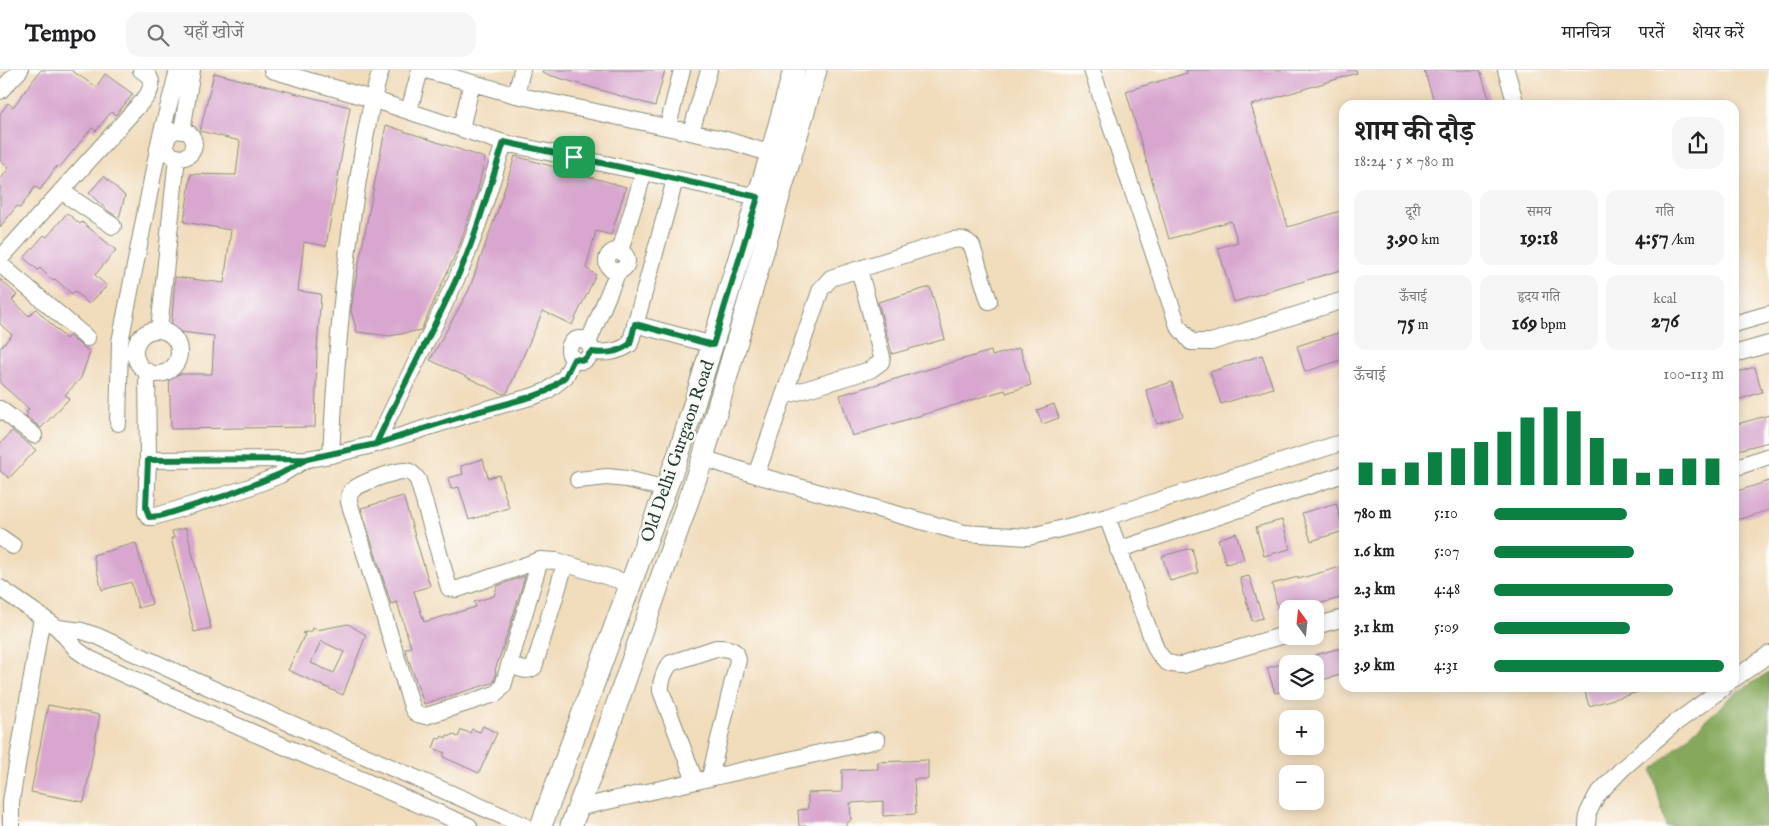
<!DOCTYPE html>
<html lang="hi">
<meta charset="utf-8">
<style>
body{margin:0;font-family:"IM FELL English","Noto Serif Devanagari",serif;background:#f6f6f6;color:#202124;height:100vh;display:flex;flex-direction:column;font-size:19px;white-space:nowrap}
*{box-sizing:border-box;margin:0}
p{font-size:16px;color:#757577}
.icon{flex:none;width:28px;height:28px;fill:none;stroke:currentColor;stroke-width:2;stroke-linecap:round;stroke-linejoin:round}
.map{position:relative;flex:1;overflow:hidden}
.panel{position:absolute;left:1339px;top:30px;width:400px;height:592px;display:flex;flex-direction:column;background:#fff;border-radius:15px;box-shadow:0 2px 12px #0003}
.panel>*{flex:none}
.needle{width:32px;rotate:345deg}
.controls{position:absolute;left:1279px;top:530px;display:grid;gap:10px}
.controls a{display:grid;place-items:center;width:45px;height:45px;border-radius:10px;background:#fff;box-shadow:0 2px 12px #0003;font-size:25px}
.pin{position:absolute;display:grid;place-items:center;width:42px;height:42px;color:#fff;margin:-21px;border-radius:10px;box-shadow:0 2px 8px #0006}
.round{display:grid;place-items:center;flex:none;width:52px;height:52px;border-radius:15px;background:#f6f6f6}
.summary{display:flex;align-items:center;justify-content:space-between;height:85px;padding:0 15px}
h1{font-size:28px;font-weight:700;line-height:38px}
.metrics{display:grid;grid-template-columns:repeat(3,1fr);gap:8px;height:85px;padding:5px 15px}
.metrics div{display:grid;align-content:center;border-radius:12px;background:#f6f6f6;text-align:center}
.metrics b{font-size:21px;font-weight:700}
.metrics small{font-size:14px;font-weight:400}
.metrics p{font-size:14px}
.chart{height:140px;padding:10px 15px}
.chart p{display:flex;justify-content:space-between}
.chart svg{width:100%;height:90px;margin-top:5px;stroke:#0b8043;stroke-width:6}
ul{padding:0 15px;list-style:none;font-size:16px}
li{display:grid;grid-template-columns:80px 60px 1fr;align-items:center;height:38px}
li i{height:12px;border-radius:6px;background:#0b8043}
header{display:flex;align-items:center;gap:30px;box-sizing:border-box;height:70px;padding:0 25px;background:#fff;border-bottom:1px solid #e0e0e0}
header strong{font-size:24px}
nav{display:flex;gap:28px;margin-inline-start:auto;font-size:18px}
.search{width:350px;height:45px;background:#f6f6f6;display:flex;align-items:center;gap:12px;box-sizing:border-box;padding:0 18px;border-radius:15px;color:#757577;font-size:19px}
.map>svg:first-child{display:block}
.forest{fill:#85a85c;stroke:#527248}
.building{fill:#d8a6cf;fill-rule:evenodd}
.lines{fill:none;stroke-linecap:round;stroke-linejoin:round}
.minor-casing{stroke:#888c78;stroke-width:18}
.major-casing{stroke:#888c78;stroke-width:23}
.minor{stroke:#fff;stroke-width:16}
.major{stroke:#fff;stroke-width:21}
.route-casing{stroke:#fff;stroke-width:10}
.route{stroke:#0b8043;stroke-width:6}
.labels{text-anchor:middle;stroke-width:5;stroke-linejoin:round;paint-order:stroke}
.street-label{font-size:18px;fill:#1f3d34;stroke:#fdfcf7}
</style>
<header>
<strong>Tempo</strong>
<div class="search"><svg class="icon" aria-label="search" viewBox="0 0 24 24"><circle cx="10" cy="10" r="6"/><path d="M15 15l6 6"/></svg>यहाँ खोजें</div>
<nav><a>मानचित्र</a><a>परतें</a><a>शेयर करें</a></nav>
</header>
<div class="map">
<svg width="1769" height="756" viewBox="0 0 1769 756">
<rect width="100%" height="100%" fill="#fdfcf7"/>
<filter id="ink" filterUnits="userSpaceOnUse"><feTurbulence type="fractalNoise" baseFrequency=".02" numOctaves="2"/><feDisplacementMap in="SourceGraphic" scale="10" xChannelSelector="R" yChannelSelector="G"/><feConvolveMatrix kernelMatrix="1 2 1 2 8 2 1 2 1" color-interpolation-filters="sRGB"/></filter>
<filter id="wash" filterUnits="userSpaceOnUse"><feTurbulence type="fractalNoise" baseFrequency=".0096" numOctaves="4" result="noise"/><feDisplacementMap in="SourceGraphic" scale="20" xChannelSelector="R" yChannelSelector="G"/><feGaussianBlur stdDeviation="1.12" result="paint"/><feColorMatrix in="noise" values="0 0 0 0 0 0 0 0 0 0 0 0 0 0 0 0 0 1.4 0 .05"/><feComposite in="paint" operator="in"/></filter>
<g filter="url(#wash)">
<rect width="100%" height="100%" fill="#f1dcbc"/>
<path class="forest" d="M1769 602V756H1666L1652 700 1732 626Z"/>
<g id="blocks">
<path class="building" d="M41 0H71L96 17 105 4 133 24 116 45 111 42 96 61 92 58 59 98 57 96 40 120 35 117 20 138 17 136 0 157V110L9 98 0 91V44L8 33 13 37Z
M543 0H665L655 36 542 3Z
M1186 0H1356L1357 3 1251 35 1288 157 1344 140V199L1234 232 1218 178 1238 172 1231 151 1169 169 1126 21 1187 3Z
M1424 0H1480L1491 35H1435Z
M214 3 350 37 326 176 304 172 298 221 321 224 317 278 315 357 171 359 169 304H212L214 266 171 261 175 207 224 213 231 160 184 152 191 104 236 105 240 71 200 61Z
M386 55 485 88 477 124 460 174 421 260 390 266 357 262 351 241 354 218Z
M515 86 626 117 611 165 596 161 586 198 596 205 572 255 543 241 507 323 503 324 430 290 469 220 497 142Z
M104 106 125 126 119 148 107 140 89 123Z
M67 143 80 154 82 152 116 180 95 205 107 216 89 234 75 221 72 224 55 209 53 211 40 198 38 200 24 188 44 165 47 167Z
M0 209 17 225 12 230 29 246 36 239 66 269 69 266 90 282 81 308 65 325 69 329 41 358 26 346 28 344 26 342 29 339 0 313V278L12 265 0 254Z
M930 217 945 269 892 284 878 232Z
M1344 261V289L1305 302 1297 276Z
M1020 278 1031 315 1006 323 1005 320 852 366 840 325 991 281 992 286Z
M1262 285 1273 318 1221 334 1210 302Z
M1755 297 1762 322 1734 331V303Z
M1172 312 1183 346 1157 354 1146 320Z
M1054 334 1059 348 1042 354 1037 340Z
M1769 345V372L1734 381V355Z
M12 361 36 380 9 408 0 401V374Z
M483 389 488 408 499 405 509 438 469 450 459 417 451 419 448 408 463 404 461 396Z
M1769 411V440L1734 451V422Z
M403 426 430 516 414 521 424 552 476 537 474 532 494 526 497 516 525 506 508 563 495 600 496 604 494 611 492 613 424 634 405 579 411 577 397 532 391 534 361 438Z
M1336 433 1344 461 1311 471 1302 443Z
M1282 450 1290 479 1264 486 1256 457Z
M186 458 211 558 194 562 171 468H174L172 461Z
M1236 463 1244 489 1226 494 1218 469Z
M136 473 152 534 138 538 131 512 102 520 93 485Z
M1192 478 1198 503 1170 511 1162 486Z
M1344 496V527L1299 539H1278L1272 514 1298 507V509Z
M1249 506 1263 548 1252 551 1240 508Z
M348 554 366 565 343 625 288 600 305 564 302 563 312 561 313 558 317 560ZM321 571 344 582 334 603 311 593Z
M1344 577V604L1315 612V585Z
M1288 592V620L1275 623 1267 598Z
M1584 618H1641L1642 621 1589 636Z
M48 635 100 645 84 732 31 722Z
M483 656 497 663 479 703 443 687 445 683 433 678 437 668 440 669 442 666 446 668 447 665 450 667 452 664 458 667 461 660 470 663 472 659 480 662Z
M928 690V709H914L916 744 883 746V731L850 733 851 750 847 753V756H799L798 740 808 739V723L842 722V700L878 699V692Z"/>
</g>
</g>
<g filter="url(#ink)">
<use href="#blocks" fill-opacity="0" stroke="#888c78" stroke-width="1"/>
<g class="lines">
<g class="minor-casing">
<path id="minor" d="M272 0 372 29 504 73 644 102
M426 0 516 25 727 70 771 84
M1092 0 1178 256 1191 272H1211L1344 230
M1506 0 1516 35
M0 21 20 0
M516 25 522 0
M409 41 420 0
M668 56 682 0
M461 58 472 13
M166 74a14 14 0 1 1 28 0a14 14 0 1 1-28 0Z
M182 61 192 0
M691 62 709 0
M61 121 113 156
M607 191a10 10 0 1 1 20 0a10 10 0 1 1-20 0Z
M620 181 644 102 758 127
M0 189 147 26C154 14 153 7 141 0
M0 194 87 268
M635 254 713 275
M1734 254 1769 244
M159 260 177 87
M135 282a22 22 0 1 1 44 0a22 22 0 1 1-44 0Z
M569 280a11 11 0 1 1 22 0a11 11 0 1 1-22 0Z
M588 273 618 201
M591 282C606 283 617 283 630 274L675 110
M1734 284 1769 274
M147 301 148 390 307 389 331 385 376 374 473 343 534 326 547 321 565 307 574 289
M784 326 870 300 881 292 882 287 859 199
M0 339 34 365
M118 353 120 272 160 69 178 0
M376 374C404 313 437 254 464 192 480 153 491 112 504 73
M331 385C336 291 343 197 359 104 365 69 370 34 381 0
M703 388 756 405 964 463 1028 467 1107 447 1344 372
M148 390 146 442 149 447H153L247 418 280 405 305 390
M1734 398 1769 386
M756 405 821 219 831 208 952 170C961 169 966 169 972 176L989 231
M578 410 607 407 627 409 666 419
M1107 447 1156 579C1164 592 1167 595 1183 595L1288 564
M0 467 13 476
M1118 480 1344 404
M540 490 503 616 497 623 492 625 426 646C419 645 415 644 412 637L349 432C349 428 349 424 352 421 357 414 396 400 405 401 411 401 414 405 418 410L449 518 458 519 540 490 557 491 631 514
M0 518 58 558 77 580 90 589 228 652 469 756
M1315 556 1344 548
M58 558 82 561 97 566 237 630 525 756
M510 595C519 598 526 603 534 597L565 494
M1734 609 1769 584
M695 711 661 621C660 612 665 599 671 593L716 578C724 578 730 578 736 583L738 590 710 707
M577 738 877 670
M11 756V732L14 713 42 547
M1587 756 1588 743 1597 725 1623 698 1674 654 1723 618"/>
</g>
<g class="major-casing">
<path id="major" d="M541 756 679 383 771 84 794 0
M571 756 605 668 703 388 816 0"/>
</g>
<use href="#minor" class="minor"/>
<use href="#major" class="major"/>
</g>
</g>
<g class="lines" filter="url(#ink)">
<g class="route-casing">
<path id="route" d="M574 87 504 72C491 112 480 153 464 192 437 254 404 313 376 374L307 389 148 390 146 437 149 447 160 446 227 425 280 404 307 389 376 374 473 343 534 326 547 321 565 307 574 289 584 290 591 282C606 284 617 283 630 274L635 254 713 275 758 127 574 87"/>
</g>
<use href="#route" class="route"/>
</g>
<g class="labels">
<g class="street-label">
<text transform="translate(677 381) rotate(-71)" y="6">Old Delhi Gurgaon Road</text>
</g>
</g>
</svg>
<div class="controls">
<a><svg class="needle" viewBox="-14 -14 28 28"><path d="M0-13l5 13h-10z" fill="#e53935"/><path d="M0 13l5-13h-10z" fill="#757577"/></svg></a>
<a><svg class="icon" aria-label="layers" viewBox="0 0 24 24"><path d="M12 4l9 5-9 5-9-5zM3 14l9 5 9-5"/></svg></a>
<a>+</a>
<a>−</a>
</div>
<div class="pin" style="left:574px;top:87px;background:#1e9e55"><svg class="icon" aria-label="arrive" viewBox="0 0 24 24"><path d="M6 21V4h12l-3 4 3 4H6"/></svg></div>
<section class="panel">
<div class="summary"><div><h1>शाम की दौड़</h1><p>18:24 · 5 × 780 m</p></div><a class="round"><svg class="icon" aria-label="share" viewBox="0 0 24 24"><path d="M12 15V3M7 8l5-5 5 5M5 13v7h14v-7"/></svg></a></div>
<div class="metrics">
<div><p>दूरी</p><b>3.90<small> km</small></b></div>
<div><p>समय</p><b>19:18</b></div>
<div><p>गति</p><b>4:57<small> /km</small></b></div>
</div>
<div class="metrics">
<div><p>ऊँचाई</p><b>75<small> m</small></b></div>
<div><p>हृदय गति</p><b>169<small> bpm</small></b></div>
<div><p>kcal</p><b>276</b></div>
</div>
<div class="chart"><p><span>ऊँचाई</span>100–113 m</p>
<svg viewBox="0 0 160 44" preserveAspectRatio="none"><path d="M5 44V33M15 44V36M25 44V33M35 44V28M45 44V26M55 44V23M65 44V18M75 44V11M85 44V6M95 44V8M105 44V21M115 44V31M125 44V38M135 44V36M145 44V31M155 44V31"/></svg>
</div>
<ul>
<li><b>780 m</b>5:10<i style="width:58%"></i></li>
<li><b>1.6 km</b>5:07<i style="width:61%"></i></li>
<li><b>2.3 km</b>4:48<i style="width:78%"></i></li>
<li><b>3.1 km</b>5:09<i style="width:59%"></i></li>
<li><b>3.9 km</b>4:31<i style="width:100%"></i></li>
</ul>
</section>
</div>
